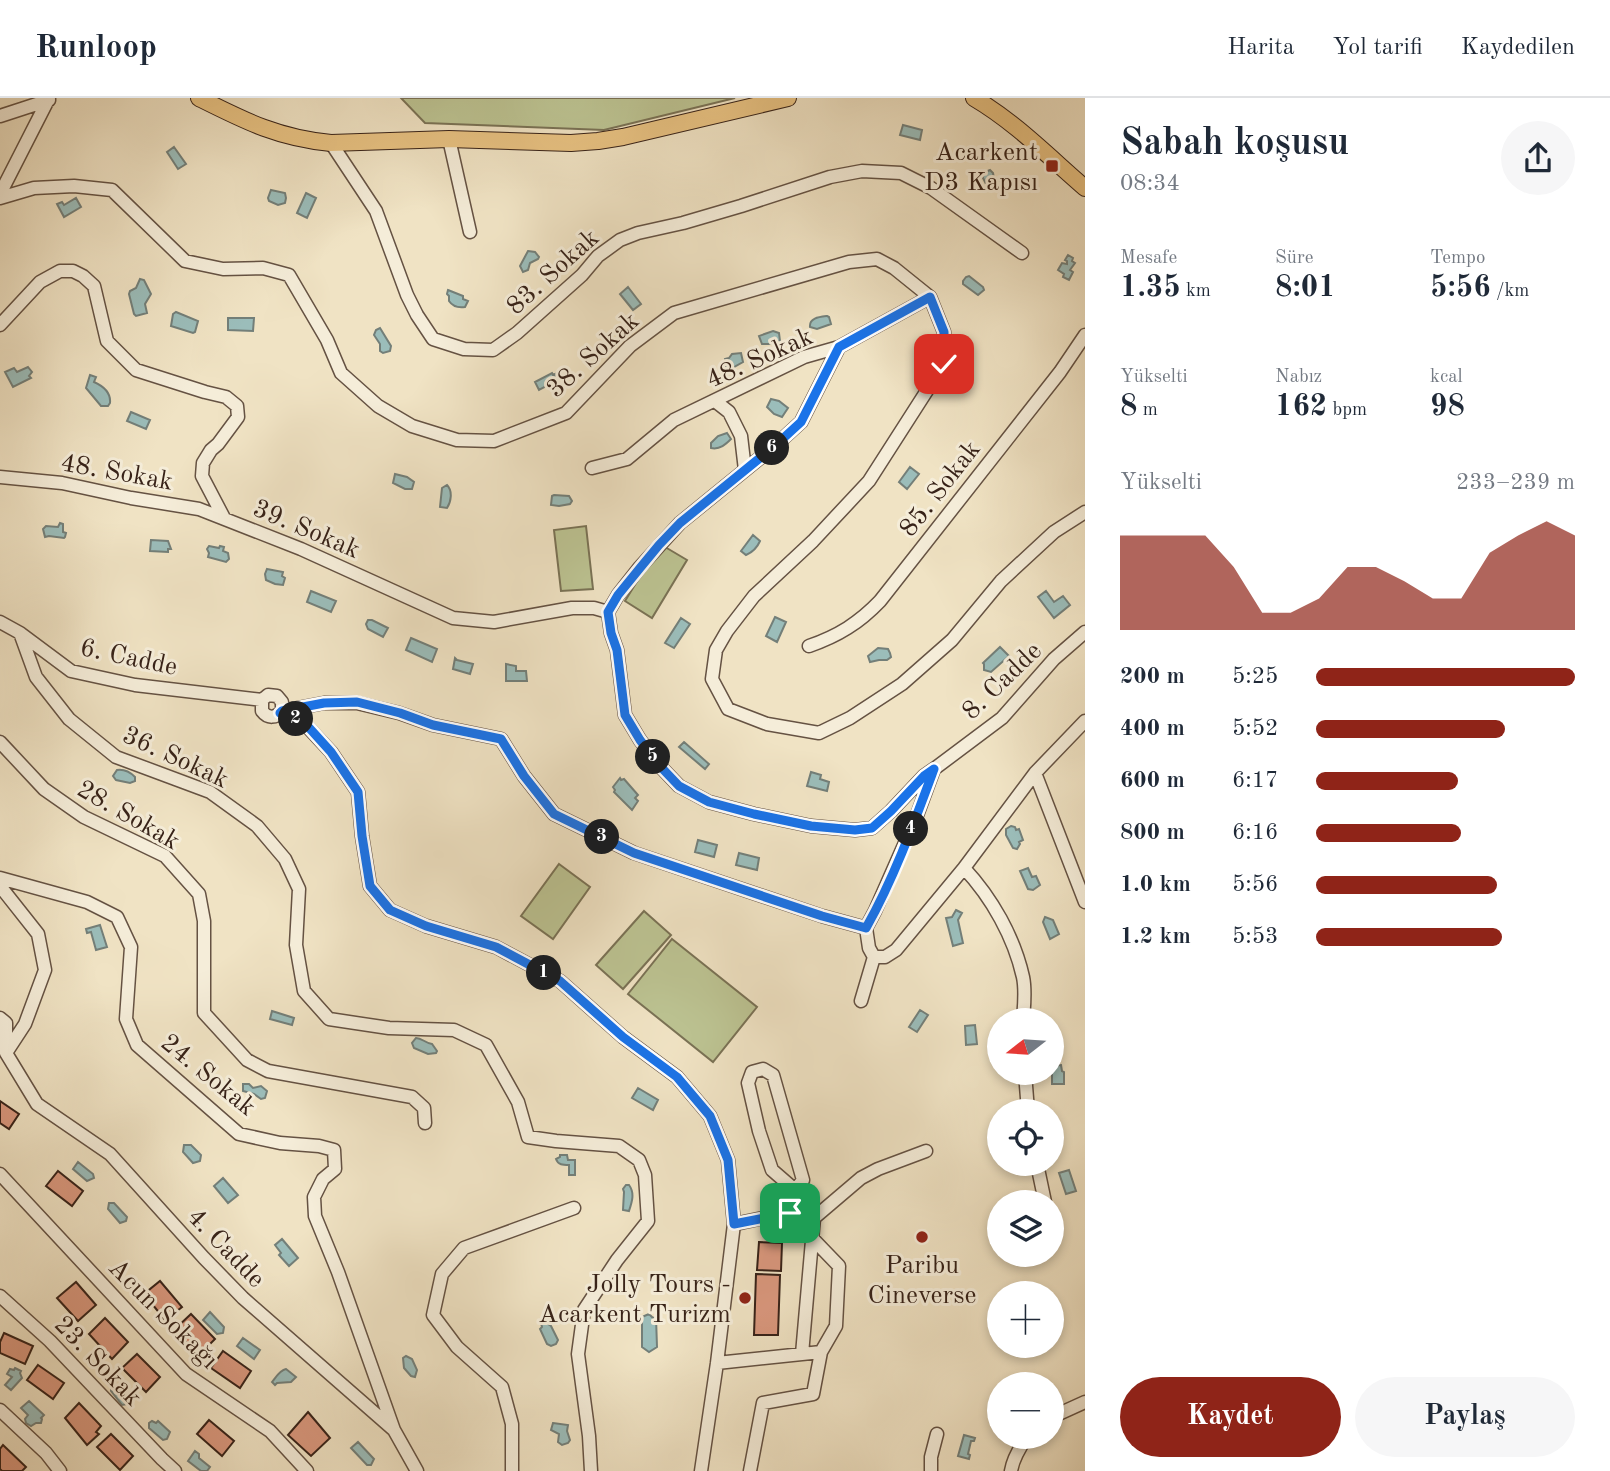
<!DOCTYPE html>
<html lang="tr">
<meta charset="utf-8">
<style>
body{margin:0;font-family:"Old Standard TT",serif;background:#f6f6f7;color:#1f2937;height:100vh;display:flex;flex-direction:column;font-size:26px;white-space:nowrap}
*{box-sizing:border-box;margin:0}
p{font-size:23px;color:#747a83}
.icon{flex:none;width:38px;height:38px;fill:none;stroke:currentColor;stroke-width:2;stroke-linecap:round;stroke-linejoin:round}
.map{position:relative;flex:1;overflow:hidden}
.sheet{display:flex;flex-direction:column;background:#fff;width:525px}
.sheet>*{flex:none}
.needle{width:46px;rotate:253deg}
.buttons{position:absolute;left:987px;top:910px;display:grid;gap:14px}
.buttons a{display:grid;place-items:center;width:77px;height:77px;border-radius:50%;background:#fff;box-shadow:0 4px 10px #0003;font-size:35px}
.pin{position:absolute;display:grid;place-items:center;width:60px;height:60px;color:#fff;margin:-30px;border-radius:14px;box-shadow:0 4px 10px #0006}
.km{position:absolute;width:35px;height:35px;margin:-18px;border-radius:50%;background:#222;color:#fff;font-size:19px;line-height:35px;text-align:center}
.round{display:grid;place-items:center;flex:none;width:74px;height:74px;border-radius:37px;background:#f6f6f7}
.headline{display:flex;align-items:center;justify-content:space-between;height:119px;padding:0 35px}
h1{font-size:38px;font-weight:600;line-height:52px}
.figures{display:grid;grid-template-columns:repeat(3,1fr);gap:10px;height:119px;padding:7px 35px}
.figures div{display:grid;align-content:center}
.figures b{font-size:30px;font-weight:600}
.figures small{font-size:19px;font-weight:400}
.figures p{font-size:19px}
.chart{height:196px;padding:14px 35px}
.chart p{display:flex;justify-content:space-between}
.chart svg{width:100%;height:126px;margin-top:7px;fill:#8f2418;opacity:.7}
.button{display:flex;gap:14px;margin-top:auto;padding:14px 35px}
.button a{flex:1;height:80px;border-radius:42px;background:#8f2418;color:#fff;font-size:28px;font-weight:600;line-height:80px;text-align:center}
.button a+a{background:#f6f6f7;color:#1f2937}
ul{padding:0 35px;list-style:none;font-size:23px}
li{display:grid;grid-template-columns:112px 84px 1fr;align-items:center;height:52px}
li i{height:18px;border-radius:9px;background:#8f2418}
header{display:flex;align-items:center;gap:42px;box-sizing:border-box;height:98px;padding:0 35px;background:#fff;border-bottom:2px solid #e0e1e3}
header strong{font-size:33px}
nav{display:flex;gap:38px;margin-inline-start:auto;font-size:24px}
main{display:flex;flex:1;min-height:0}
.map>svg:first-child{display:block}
.green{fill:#bcc392;stroke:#7a7255;stroke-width:2}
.water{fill:#9bbdba;stroke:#737f79;stroke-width:2}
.building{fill:#d9977d;stroke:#372218;stroke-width:2}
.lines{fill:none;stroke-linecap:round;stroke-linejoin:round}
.minor-casing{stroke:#655243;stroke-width:15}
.major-casing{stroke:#372218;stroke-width:18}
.minor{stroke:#f5edd9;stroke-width:12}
.major{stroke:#e8c282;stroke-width:16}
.route-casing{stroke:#fff;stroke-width:14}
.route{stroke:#1a73e8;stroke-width:9}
.poi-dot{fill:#8f2418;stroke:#f5edd9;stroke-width:2.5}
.labels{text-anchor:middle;stroke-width:6;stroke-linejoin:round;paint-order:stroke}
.poi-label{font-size:26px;fill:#372218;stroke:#f5edd9;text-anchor:end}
.street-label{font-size:26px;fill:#372218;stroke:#f5edd9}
</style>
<header>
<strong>Runloop</strong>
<nav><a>Harita</a><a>Yol tarifi</a><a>Kaydedilen</a></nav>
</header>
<main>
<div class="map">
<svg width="1085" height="1373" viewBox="0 0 1085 1373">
<rect width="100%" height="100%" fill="#f0e3c4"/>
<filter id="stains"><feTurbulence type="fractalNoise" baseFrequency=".00286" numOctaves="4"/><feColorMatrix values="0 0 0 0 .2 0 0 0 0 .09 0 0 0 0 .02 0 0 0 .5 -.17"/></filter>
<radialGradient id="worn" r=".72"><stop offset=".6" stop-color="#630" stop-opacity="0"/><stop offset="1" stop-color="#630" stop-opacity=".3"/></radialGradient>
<path class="green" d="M401 0H735L604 32 425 25Z
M586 428 593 491 561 493 554 432Z
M660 446 687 462 652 520 625 503Z
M559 766 590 789 553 841 521 818Z
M644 813 671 837 623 891 596 867Z
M672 841 757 909 713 964 628 896Z"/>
<path class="water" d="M903 27 922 32 920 42 900 37Z
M174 49 186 66 178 71 167 54Z
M990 72 993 75 994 80 999 82V86L996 89 986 86 983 80V75Z
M271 92 285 95 286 100 285 105 278 107 269 103 268 100Z
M306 95 316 100 307 120 297 115Z
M76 100 81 109 64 119 57 106 62 104 64 107Z
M528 153 535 154 539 159 538 161 530 165 528 172 523 174 520 168Z
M1068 157 1073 160 1072 163 1075 165 1070 172 1073 174 1069 182 1063 179 1064 176 1058 172 1062 165 1067 166V163L1065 162Z
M969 178 983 189 984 192 978 197 963 186V183L966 179Z
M140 181 144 182 151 196 145 206 147 215 136 218 134 216 129 196 130 193 136 190Z
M628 189 641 206 633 212 620 196Z
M448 192 463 198V201L468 203 465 209C458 210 453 209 449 203V198L447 196Z
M176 214 198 223 195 234 193 235 171 228 173 216Z
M827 218 829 219 831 226 817 231 810 229C809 220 819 219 827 218Z
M228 220H254L253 233 228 232Z
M380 230 391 248 390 253 383 255 380 253V246L374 237 376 232Z
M773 233 779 235 780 243 769 246H762L759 238Z
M741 255 743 264 734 269 726 270 725 261 729 260 732 256Z
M28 269 32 274 29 278 31 280 13 289 5 274 14 270 17 274Z
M552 275 553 277 555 276 556 283 539 292 535 284Z
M90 277 96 279 94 284C103 288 111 295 110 305L108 308H101L86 290Z
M771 301 779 303 788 310 782 319 774 316 767 309Z
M131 314 150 322 146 331 127 323Z
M727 335 731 341C726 346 720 352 711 350V345L718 338Z
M910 369 919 376 907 391 899 384Z
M395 376 407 379 414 384 412 391H405L393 385Z
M447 387C453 393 451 404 447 410L440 409 442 390Z
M554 397 569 398 572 403 570 406 559 408 551 407 552 398Z
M60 425 63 426V434L66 435 65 439 64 440 49 438 45 439 43 431 46 428 58 429Z
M753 437 760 443C757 450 753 454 746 457L741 453Z
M151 442 168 443 171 451H168V454L150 453Z
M209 448 219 450 220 448 224 449 223 453 228 455 229 461 226 464 208 459 209 455 207 451Z
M267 471 283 474 282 478 285 480 283 487 275 486 266 482 265 476Z
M311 493 336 503 331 514 307 504Z
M1046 493 1054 504 1063 498 1070 507 1054 520 1038 499Z
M775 519 786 524 777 544 766 538Z
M681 520 690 526 674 550 665 545Z
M368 522H372L388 530 383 539 368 531 366 526Z
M411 540 437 551 432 564 406 552Z
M1000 549 1009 558 991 574 984 572V566L983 565Z
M878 550 888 551 890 555 891 559 887 562H879L870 564 868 558Z
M455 560 457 562 473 566 470 576 453 571Z
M506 566 516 568V573H526L527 583H506Z
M684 644 709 666 705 671 679 649Z
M117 672C124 671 130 674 135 679V683L130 685 116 682 113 678Z
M811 674 821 677 820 681 829 684 827 693 807 688Z
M620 680 621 682 624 681 638 697 635 700 638 703 632 712 614 694 615 692 613 689Z
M1011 728 1015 729 1016 732 1019 731 1023 742 1019 744 1020 746 1017 751 1013 750 1006 737V731Z
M698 742 717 747 714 759 695 754Z
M739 755 759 760 757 772 736 767Z
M1028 770 1032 779 1036 778 1040 787 1033 792 1028 791 1020 773Z
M956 812 962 815 958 822 963 845 953 848 946 820 952 819Z
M1045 819 1053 822 1059 836 1050 841 1043 824Z
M100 827 107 849 96 852 91 834 87 835 86 831Z
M920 912 928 917 917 934 909 929Z
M272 913 294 920 292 927 270 921Z
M975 927 977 946 966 947 965 928Z
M416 940C422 940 425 945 432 946L437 953 436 955 428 956 414 950 412 945Z
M1061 967 1062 973 1064 974V986H1052V968Z
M243 986H249L253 990 261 988 267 993 265 1000 261 1001 254 996 243 993Z
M638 990 658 1002 653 1012 632 1000Z
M184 1047H191L201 1057 200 1063 193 1065 183 1054Z
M560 1057H567L568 1062H575V1077H569V1067C563 1067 558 1067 556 1061L560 1059Z
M78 1064 93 1076 94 1080 87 1083 73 1071Z
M1069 1072 1076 1093 1066 1096 1059 1075Z
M223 1080 238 1097 228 1105 214 1088Z
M626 1087H629C635 1095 632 1104 629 1113L623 1112 624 1094 623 1091Z
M109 1105H114L127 1119 126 1123 120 1125 108 1111Z
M282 1141 298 1160 289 1168 279 1157 281 1155 275 1147Z
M210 1214 224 1229 223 1235 217 1236 203 1222Z
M649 1216 653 1220 656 1219 657 1249 649 1254 642 1249V1219Z
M544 1223 549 1224 548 1226 551 1228 558 1242 556 1246 551 1248 547 1246 540 1231 542 1229 541 1225Z
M243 1240 260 1252 254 1261 237 1248Z
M406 1258 412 1261 417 1272 415 1279 411 1278 404 1270 403 1260Z
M15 1270 21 1273 20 1275 22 1280 11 1292 5 1287 12 1279 7 1276 10 1271 14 1272Z
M286 1271 296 1279 291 1284 277 1285 275 1287 272 1284C276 1279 280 1272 286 1271Z
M117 1287 129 1300 128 1306 122 1307 111 1293V1288Z
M29 1303 44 1317 41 1320 42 1321 41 1325H36L31 1328 26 1325 25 1321 28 1317 21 1310Z
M152 1323 156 1325 158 1323 170 1334 167 1341 163 1342 149 1330V1325Z
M553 1325 568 1327 567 1333 570 1342 568 1345 562 1347 558 1344 559 1336 551 1332Z
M964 1337 975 1340 974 1343H971L968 1356 970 1357 969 1361 958 1358Z
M358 1344 374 1361 371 1367H367L351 1350Z
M195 1353 199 1356V1360L210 1369 207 1373H201L188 1363Z"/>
<path class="building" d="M0 1003 19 1016 9 1031 0 1025Z
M58 1073 83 1093 72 1108 46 1088Z
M759 1144 782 1145 781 1173 757 1172Z
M756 1176 780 1177 778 1237H754Z
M160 1183 182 1209 165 1222 144 1196Z
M76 1184 96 1207 78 1223 57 1200Z
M191 1216 215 1241 199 1257 174 1232Z
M105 1220 128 1244 112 1261 89 1236Z
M4 1235 33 1248 25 1266 0 1255V1244Z
M223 1253 251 1273 240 1290 211 1270Z
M137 1256 160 1279 146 1294 122 1270Z
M38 1267 64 1285 53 1301 27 1282Z
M79 1305 101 1328 96 1334 99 1336 87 1347 65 1320Z
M308 1314 330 1340 311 1358 288 1337Z
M209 1322 234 1343 222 1358 197 1336Z
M111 1336 133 1358 120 1372 97 1349Z
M3 1347 26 1369 22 1373H2L0 1371V1351Z"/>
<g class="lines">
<g class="minor-casing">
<path id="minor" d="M0 18 49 2
M449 41 470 134
M331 45 376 113 407 197 417 217 433 241 464 251 493 252 517 235 582 177 598 158 620 142 638 135 683 125 741 108 830 79 862 73 901 75 931 90 1022 155
M0 96 49 0
M0 100 34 90 74 88 112 92 185 163 223 171 263 170 289 177 327 242 341 275 378 308 412 328 457 342 494 343 566 315 630 248 674 215 849 164 877 161 894 170 930 199 944 234V266L869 383 813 443 754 498 727 533 716 552 712 581 728 611 767 626 819 635 850 620 902 586 952 542 1001 483 1054 434 1085 414
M0 227 40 184 60 173H73L83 178 94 188 107 243 136 272 205 294 226 299 237 308 238 319 218 346 211 352 203 365 202 378 224 420
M839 249 930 199
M715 303 729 314 741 338 745 372
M592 370 627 361 674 322 804 259 839 249 801 324 777 346 680 425 640 469 618 497 608 514 611 535 617 552 625 617 640 642 658 666 679 688 709 704 754 716 811 728 855 732 872 730 891 713 924 678 934 671
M0 379 62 385 131 400 199 411 301 451 453 520 494 524 572 510H594L608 514
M0 524 20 535 71 573 135 587 262 602
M20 535 36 579 69 621 116 659 210 694 257 728 285 761 299 791 296 847 304 893 329 921 389 930 454 932 486 947 518 1004 528 1039 556 1043 619 1048 639 1062 645 1077 648 1123 617 1162 584 1212 578 1256 589 1338 591 1373
M809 548C838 538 859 525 880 503L1060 274 1085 237
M282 613V604L277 598 268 597 262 602V613C268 621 276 620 282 613L324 605H357L399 615 433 627 501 641 524 678 554 716 634 755 822 818 866 830
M280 615 302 623 331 654 358 694 362 738 370 788 390 812 426 828 496 849 560 883 623 939 677 979 710 1018 728 1062 734 1126 717 1265 701 1373
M0 644 44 691 84 719 165 758 199 796 204 823V915L247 962 268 973 412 999 424 1010 425 1025
M1035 675 1085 804
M964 770C992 800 1014 839 1023 879 1026 893 1024 908 1023 922
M0 780 87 804 117 819 131 849 126 921 137 947 239 1036 280 1045 319 1048 334 1052 335 1071 323 1081 314 1099 315 1118 338 1174 394 1332
M0 788 38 836 45 872 25 926 6 955
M866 830 875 813 916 720 934 671 1002 620 1054 561 1085 534
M866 830 869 850 874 859H885L896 852 964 770 1035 675 1085 623
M861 903 874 859
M0 920 6 925V954
M6 955 37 1006 110 1056 204 1160 243 1200 394 1332 417 1373
M763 971 773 977 803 1082 795 1092 772 1072 759 1033 748 985 752 974Z
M1025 975 1028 1013
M1037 1066 1045 1104
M0 1076 186 1276 270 1333 307 1373
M734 1126C761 1121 788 1112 814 1120
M0 1198 50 1243 162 1361 175 1373
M802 1256 814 1120 861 1080 878 1071 926 1053
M717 1265 821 1254
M0 1312 46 1355 60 1373
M1052 1319 1085 1304
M512 1373V1326L502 1289 457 1249 433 1217 442 1176 464 1150 574 1110
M750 1373 763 1305 813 1296 821 1254 836 1228 839 1168 812 1140
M931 1373V1359L937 1336
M1011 1373C1013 1360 1020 1349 1027 1339"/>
</g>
<g class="major-casing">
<path id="major" d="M199 0C245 23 278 40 331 45L449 41 571 45 598 43 623 39 788 0
M974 0C1015 24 1049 59 1085 90"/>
</g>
<use href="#minor" class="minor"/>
<use href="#major" class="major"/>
</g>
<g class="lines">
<g class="route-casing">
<path id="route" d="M790 1115 734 1126 728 1062 710 1018 677 979 623 939 560 883 496 849 426 828 390 812 370 788 362 738 358 694 331 654 303 623 280 615 282 613 324 605 357 604 400 615 433 627 501 641 524 678 554 716 634 755 822 818 866 830C894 780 914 725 934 671L924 678 891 713 872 730 855 732 811 728 754 716 709 704 679 688 658 666 640 642 625 617 617 552 611 535 608 514 618 497 640 470 659 447 680 425 777 346 801 324 839 249 930 199 944 234V266"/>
</g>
<use href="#route" class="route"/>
</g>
<g class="poi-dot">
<rect x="1045" y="61" width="14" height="14" rx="3.5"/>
<circle cx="922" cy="1139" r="7"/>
<circle cx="745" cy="1200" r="7"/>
</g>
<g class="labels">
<g class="poi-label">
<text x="1038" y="62">Acarkent<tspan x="1038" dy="30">D3 Kapısı</tspan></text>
<text x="922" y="1175" text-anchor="middle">Paribu<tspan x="922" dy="30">Cineverse</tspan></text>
<text x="731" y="1194">Jolly Tours -<tspan x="731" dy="30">Acarkent Turizm</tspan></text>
</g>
<g class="street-label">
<text transform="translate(552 173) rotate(-42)" y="9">83. Sokak</text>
<text transform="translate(592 256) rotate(-42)" y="9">38. Sokak</text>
<text transform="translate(759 259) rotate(-24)" y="9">48. Sokak</text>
<text transform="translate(117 373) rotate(10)" y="9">48. Sokak</text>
<text transform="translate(939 390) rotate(-52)" y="9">85. Sokak</text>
<text transform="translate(307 430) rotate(23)" y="9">39. Sokak</text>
<text transform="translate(129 558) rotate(12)" y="9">6. Cadde</text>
<text transform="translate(1001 582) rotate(-44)" y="9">8. Cadde</text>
<text transform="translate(176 658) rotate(25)" y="9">36. Sokak</text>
<text transform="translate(129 716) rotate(30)" y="9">28. Sokak</text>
<text transform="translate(209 976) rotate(39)" y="9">24. Sokak</text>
<text transform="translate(227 1149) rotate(46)" y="9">4. Cadde</text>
<text transform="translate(164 1215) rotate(45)" y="9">Acun Sokağı</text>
<text transform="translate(99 1262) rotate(46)" y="9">23. Sokak</text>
</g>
</g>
<rect width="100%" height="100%" filter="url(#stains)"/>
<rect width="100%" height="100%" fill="url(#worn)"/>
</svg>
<div class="buttons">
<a><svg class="needle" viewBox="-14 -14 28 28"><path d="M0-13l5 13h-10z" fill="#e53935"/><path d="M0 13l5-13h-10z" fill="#747a83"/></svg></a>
<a><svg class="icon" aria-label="locate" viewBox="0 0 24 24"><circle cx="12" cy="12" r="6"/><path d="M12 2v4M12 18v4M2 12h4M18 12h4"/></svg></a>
<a><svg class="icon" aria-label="layers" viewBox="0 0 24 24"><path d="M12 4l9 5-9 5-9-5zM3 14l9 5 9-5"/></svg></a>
<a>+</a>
<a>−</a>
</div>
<div class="pin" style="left:790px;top:1115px;background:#1e9e55"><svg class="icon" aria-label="arrive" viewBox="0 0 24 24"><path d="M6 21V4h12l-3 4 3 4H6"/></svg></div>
<div class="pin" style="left:944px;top:266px;background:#d93025"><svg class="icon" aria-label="check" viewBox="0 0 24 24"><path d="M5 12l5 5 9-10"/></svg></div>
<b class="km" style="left:544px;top:875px">1</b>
<b class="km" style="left:296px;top:621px">2</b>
<b class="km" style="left:602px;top:739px">3</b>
<b class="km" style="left:911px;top:731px">4</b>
<b class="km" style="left:653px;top:659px">5</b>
<b class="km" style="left:772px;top:350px">6</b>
</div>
<section class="sheet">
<div class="headline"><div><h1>Sabah koşusu</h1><p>08:34</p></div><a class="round"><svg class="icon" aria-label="share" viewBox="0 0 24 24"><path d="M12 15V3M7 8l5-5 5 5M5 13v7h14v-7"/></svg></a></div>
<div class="figures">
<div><p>Mesafe</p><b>1.35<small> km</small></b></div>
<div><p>Süre</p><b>8:01</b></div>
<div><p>Tempo</p><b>5:56<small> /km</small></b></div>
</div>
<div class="figures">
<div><p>Yükselti</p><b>8<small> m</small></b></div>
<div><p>Nabız</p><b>162<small> bpm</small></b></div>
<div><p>kcal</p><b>98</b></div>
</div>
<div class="chart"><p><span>Yükselti</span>233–239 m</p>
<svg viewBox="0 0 160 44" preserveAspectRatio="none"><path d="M0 44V11L10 11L20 11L30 11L40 22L50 38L60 38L70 33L80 22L90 22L100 27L110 33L120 33L130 17L140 11L150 6L160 11V44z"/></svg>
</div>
<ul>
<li><b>200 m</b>5:25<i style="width:100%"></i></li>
<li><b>400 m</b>5:52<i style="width:73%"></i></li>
<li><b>600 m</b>6:17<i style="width:55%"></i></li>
<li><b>800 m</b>6:16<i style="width:56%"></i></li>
<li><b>1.0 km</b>5:56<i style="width:70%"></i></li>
<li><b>1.2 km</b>5:53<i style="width:72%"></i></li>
</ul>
<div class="button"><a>Kaydet</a><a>Paylaş</a></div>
</section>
</main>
